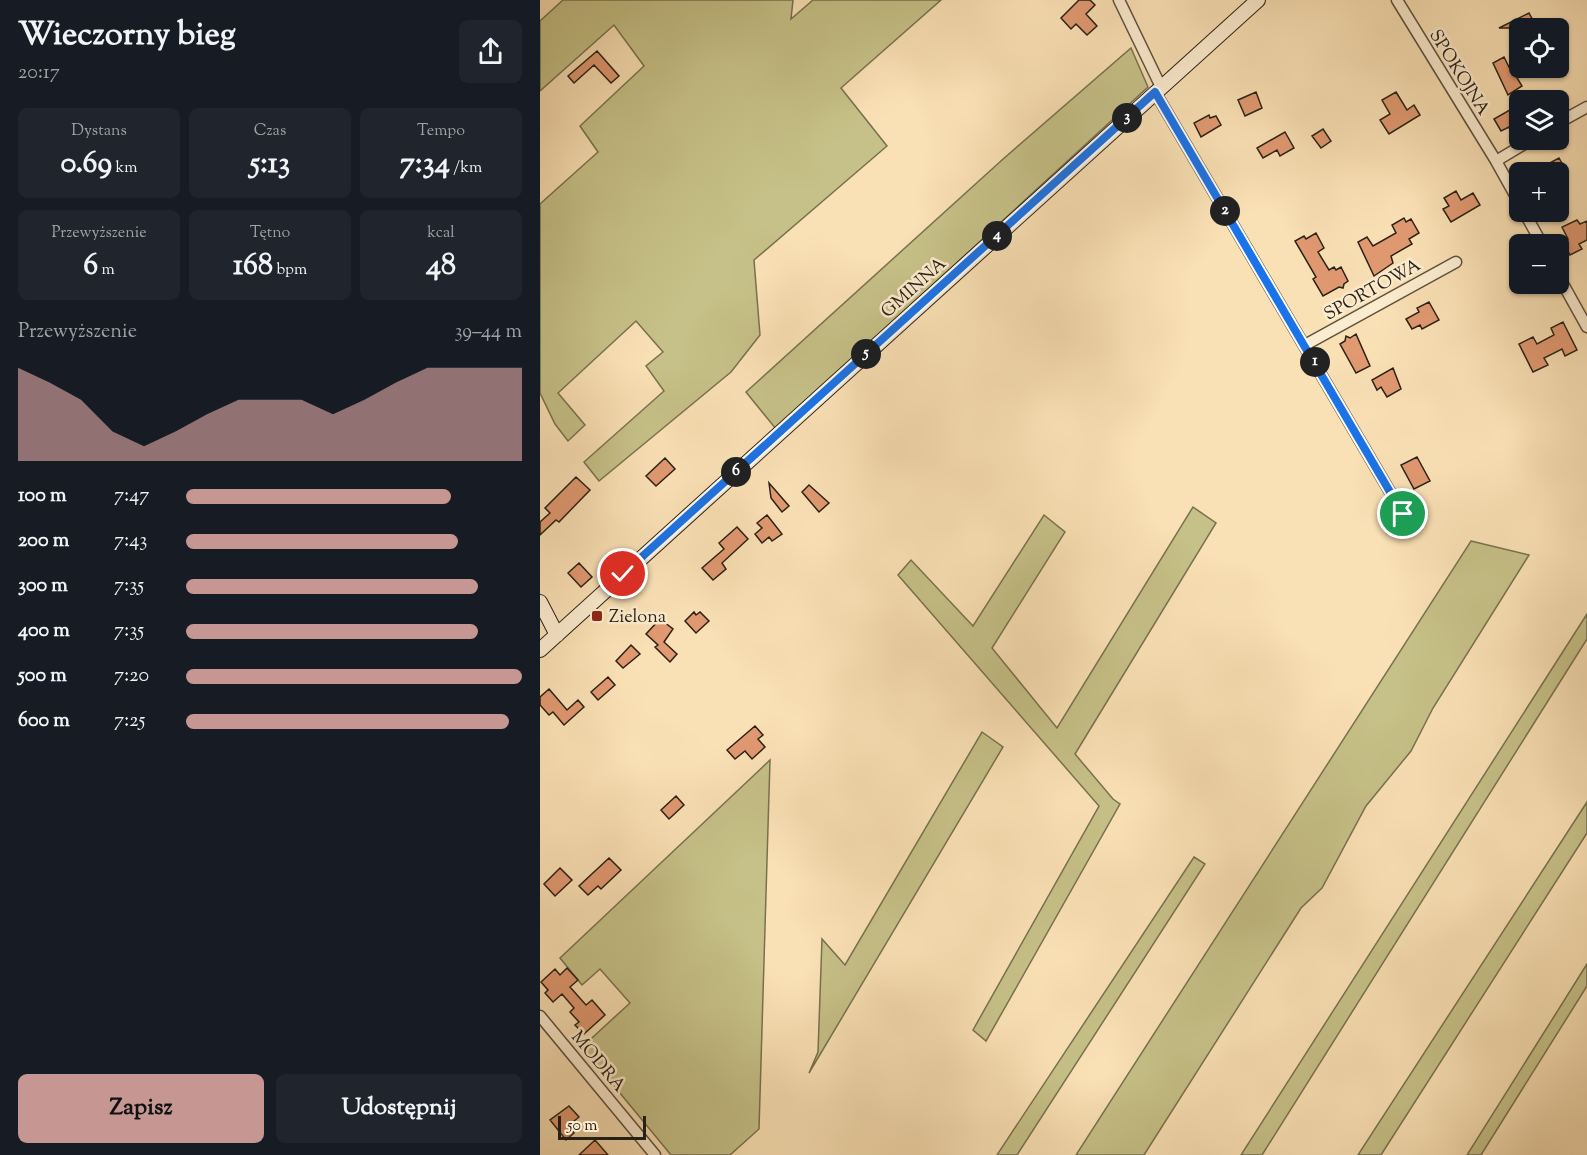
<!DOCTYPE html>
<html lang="pl">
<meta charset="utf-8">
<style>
body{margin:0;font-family:"Sorts Mill Goudy",serif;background:#20242c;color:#f1f3f6;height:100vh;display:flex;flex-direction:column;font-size:22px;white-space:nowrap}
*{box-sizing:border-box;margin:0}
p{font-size:20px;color:#9ea1a6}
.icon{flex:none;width:33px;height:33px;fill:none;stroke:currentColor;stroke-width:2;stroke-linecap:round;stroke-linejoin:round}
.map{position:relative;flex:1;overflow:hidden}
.sheet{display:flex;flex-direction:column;background:#171b24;width:540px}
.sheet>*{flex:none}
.tools{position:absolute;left:969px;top:18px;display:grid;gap:12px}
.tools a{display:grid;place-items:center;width:60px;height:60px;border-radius:9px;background:#171b24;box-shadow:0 2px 4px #0004;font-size:30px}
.scale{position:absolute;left:18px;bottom:15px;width:88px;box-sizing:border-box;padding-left:6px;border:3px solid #292116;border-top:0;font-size:16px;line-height:21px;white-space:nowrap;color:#292116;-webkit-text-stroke:4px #fceccf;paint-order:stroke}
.pin{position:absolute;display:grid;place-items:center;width:51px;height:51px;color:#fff;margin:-26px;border:3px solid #fff;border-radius:50%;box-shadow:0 2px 6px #0007}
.km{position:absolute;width:30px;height:30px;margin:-15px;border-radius:50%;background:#222;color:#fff;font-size:16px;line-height:30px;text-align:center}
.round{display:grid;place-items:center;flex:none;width:63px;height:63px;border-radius:9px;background:#20242c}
.overview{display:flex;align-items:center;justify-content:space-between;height:102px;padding:0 18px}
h1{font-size:33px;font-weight:800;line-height:45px}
.figures{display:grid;grid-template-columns:repeat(3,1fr);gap:9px;height:102px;padding:6px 18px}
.figures div{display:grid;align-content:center;border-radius:9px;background:#20242c;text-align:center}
.figures b{font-size:30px;font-weight:800}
.figures small{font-size:16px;font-weight:400}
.figures p{font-size:16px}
.chart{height:168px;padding:12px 18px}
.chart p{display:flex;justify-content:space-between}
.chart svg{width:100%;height:108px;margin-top:6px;fill:#c59692;opacity:.7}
.primary-button{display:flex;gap:12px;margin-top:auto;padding:12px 18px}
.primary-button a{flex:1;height:69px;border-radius:9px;background:#c59692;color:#111;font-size:24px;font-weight:800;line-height:69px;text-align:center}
.primary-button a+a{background:#20242c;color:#f1f3f6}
ul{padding:0 18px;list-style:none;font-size:20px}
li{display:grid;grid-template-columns:96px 72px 1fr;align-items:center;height:45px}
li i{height:15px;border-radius:8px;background:#c59692}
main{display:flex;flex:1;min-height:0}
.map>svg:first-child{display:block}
.green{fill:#c6c188;stroke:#78714f;stroke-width:1.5}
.building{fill:#e19971;stroke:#292116;stroke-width:1.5}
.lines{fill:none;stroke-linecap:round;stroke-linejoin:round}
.street-casing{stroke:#5d513e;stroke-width:13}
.secondary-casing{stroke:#292116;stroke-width:16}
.street{stroke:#fceccf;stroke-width:10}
.secondary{stroke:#fceccf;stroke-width:14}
.route-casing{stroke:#fff;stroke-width:12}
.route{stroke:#1a73e8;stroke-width:8}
.poi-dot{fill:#8f2418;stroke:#fceccf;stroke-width:2}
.labels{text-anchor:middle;stroke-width:5;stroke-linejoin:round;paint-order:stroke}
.street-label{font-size:18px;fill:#292116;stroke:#fceccf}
.poi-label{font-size:18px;fill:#292116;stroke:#fceccf;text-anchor:start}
</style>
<main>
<section class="sheet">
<div class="overview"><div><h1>Wieczorny bieg</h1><p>20:17</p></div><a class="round"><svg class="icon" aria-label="share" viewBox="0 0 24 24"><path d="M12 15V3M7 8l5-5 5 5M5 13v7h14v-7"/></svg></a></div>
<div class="figures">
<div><p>Dystans</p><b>0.69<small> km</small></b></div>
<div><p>Czas</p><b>5:13</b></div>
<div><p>Tempo</p><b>7:34<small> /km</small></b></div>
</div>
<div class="figures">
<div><p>Przewyższenie</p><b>6<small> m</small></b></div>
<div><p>Tętno</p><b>168<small> bpm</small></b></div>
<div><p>kcal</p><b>48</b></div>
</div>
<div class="chart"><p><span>Przewyższenie</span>39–44 m</p>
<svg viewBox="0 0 160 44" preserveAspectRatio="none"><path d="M0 44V6L10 12L20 19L30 32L40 38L50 32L60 25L70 19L80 19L90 19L100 25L110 19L120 12L130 6L140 6L150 6L160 6V44z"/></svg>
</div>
<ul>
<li><b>100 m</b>7:47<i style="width:79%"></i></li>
<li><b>200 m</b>7:43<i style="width:81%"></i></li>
<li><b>300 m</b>7:35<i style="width:87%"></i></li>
<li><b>400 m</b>7:35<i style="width:87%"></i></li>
<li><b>500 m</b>7:20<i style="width:100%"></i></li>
<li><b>600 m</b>7:25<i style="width:96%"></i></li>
</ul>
<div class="primary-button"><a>Zapisz</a><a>Udostępnij</a></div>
</section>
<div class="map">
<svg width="1047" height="1155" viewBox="0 0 1047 1155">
<rect width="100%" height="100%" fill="#fae1b5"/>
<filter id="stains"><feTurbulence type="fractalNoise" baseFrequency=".00333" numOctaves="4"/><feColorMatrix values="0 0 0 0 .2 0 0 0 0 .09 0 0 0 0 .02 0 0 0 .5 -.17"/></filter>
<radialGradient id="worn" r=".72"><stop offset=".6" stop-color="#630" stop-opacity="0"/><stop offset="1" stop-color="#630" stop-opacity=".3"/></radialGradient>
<path class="green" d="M23 0H253L251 19 273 0H401L301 88 347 146 214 260 220 335 191 372 59 481 44 462 124 391 106 366 123 352 96 321 18 393 45 425 28 441 15 424 0 393V204L58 152 40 126 104 66 74 25 0 91V21Z
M591 48 608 87 236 429 206 392 462 160Z
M653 507 676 523 535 754 573 799 580 804 446 1041 433 1030 559 806 358 575 371 560 433 626 504 515 525 532 452 648 517 728Z
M931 541 989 555 893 708 871 751 826 806 782 888 761 908 604 1155H536Z
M1047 614V639L722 1155H701Z
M442 732 463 747 269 1073 278 1052 282 939 305 965Z
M230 760 219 1129 190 1155H131L42 1047 90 1003 60 969 42 985 20 958Z
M1047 802V833L841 1155H818Z
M654 857 665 864 477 1155H457Z
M1047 964V986L941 1155H927Z"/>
<path class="building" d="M539 0H550L555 5 546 14 557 26 547 35 536 24 531 29 521 18Z
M989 13 995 24 986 28H959Z
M57 51 79 76 71 83 54 65 34 83 28 76Z
M964 57 969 67 980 61V77L977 78 982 86 968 95 953 63Z
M716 92 722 108 705 116 698 100Z
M856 92 867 110 874 105 880 115 849 134 840 120 850 114 842 100Z
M975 107 980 116V128L972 132 969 127 961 131 954 119Z
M669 115 670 118 676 116 681 125 661 137 654 123Z
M783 129 791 141 781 148 772 136Z
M745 132 754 148 740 156 737 150 723 158 717 148Z
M1019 158 1027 172H993Z
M916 191 921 200 933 193 940 205 911 222 903 209 909 206 904 198Z
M864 218 866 222 871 219 879 233 869 239 872 244 851 256 853 263 834 276 818 242 827 237 833 246 856 233 852 225Z
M1037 220 1040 224 1047 221V240L1039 244 1042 249 1030 255 1023 242 1028 239 1022 227Z
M776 233 784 248 778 252 789 270 794 267 796 270 801 267 808 281 804 284 803 288 799 287 783 296 773 279 776 277 755 241 764 236 766 239Z
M889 302 899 320 882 329 880 325 872 329 866 319 879 312 877 308Z
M1023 322 1037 350 1025 356 1022 349 1004 358 1008 365 993 372 979 344 993 337 997 344 1014 335 1011 328Z
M816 334 830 366 816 373 800 344 805 341 806 336 810 338Z
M853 368 861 389 847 397 841 387 837 390 832 380Z
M877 457 890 481 874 489 861 465Z
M125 458 135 469 116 486 106 476Z
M36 477 50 490 19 522 16 520 0 535V522L10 513 5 508Z
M229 483 249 506 242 512 231 498Z
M269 485 289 503 279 512 262 492Z
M227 515 242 534 232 541 229 537 222 543 215 534 222 528 217 523Z
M197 527 208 539 182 563 186 569 173 580 162 568 184 549 179 543Z
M39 563 52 577 41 587 28 573Z
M154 612 156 615 160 612 169 621 156 633 145 621Z
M120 619 133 629 124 642 137 654 130 662 115 647 118 645 106 634Z
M91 645 100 654 83 668 76 661Z
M68 677 75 685 58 700 51 692Z
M9 689 27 710 38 700 44 707 24 725 13 712 9 715 0 705V697Z
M215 726 223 735 218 739 225 747 212 759 205 751 195 759 187 750Z
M136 796 144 805 129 819 121 810Z
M69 858 81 870 61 889 58 886 48 895 39 886Z
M20 868 32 880 15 896 4 884Z
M27 968 38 980 30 987 46 1005 52 1000 65 1015 44 1034 35 1025 39 1022 30 1012 34 1008 22 994 13 1002 5 993 8 990 1 982 15 969 20 975Z
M29 1106 39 1117 28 1126 34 1133 26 1140 10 1120Z
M55 1140 68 1155H39Z"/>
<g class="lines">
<g class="street-casing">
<path id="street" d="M579 0 621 87
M857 0 956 161 980 204
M615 92 863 514
M1018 123 1047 107
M956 161 991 140
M984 212 1002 244
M1018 275 1047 327
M765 345 916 262
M0 1016 115 1155"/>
</g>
<g class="secondary-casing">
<path id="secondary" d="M0 602 17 635
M0 650 718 0"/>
</g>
<use href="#street" class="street"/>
<use href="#secondary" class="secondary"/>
</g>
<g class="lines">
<g class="route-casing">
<path id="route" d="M83 574 615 92 863 514"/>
</g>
<use href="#route" class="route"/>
</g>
<rect class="poi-dot" x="51" y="610" width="12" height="12" rx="3"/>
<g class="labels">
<g class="street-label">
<text transform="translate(920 72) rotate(58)" y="6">SPOKOJNA</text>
<text transform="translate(373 287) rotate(-42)" y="6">GMINNA</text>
<text transform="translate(832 289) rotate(-29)" y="6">SPORTOWA</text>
<text transform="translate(59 1061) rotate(50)" y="6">MODRA</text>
</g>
<g class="poi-label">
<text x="69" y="622">Zielona</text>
</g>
</g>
<rect width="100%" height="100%" filter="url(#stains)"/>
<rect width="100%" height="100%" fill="url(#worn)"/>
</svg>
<div class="tools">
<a><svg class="icon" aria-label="locate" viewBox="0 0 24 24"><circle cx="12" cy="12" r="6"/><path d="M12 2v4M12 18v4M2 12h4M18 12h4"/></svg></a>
<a><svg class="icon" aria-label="layers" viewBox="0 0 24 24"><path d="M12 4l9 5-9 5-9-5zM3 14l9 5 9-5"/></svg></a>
<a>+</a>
<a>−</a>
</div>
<div class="scale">50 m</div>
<div class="pin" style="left:863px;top:514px;background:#1e9e55"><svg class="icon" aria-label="arrive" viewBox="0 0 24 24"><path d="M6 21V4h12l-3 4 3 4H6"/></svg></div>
<div class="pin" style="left:83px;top:574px;background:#d93025"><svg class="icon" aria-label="check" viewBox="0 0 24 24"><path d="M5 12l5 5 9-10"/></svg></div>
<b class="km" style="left:775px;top:362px">1</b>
<b class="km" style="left:685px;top:211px">2</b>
<b class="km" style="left:587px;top:118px">3</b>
<b class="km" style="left:457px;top:236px">4</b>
<b class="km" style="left:326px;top:354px">5</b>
<b class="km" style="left:196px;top:472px">6</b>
</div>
</main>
